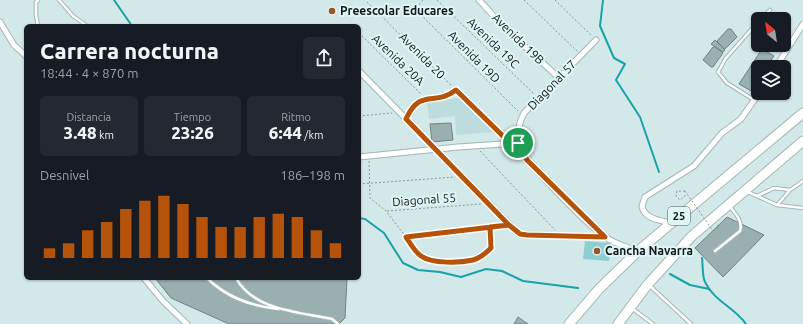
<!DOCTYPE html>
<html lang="es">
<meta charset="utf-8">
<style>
body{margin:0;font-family:Ubuntu,sans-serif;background:#242831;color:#f1f3f6;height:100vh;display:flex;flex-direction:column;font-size:15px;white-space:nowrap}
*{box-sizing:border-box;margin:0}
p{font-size:13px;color:#9ea1a6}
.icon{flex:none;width:22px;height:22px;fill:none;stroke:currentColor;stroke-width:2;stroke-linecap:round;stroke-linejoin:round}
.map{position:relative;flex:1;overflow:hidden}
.panel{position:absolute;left:24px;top:24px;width:337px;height:256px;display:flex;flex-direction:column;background:#171b24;border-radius:6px;box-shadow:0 1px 3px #0004}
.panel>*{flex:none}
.needle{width:26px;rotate:330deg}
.fabs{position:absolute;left:751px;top:12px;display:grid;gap:8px}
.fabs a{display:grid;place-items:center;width:40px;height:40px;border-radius:6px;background:#171b24;box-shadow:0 1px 3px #0004;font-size:20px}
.pin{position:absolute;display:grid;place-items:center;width:34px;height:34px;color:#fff;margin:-17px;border:2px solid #fff;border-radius:50%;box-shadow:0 1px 4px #0007}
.round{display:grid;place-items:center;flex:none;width:42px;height:42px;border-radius:6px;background:#242831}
.summary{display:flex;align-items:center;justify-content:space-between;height:68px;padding:0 16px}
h1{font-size:22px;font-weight:800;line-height:30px}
.metrics{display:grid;grid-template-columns:repeat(3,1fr);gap:6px;height:68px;padding:4px 16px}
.metrics div{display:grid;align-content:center;border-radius:6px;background:#242831;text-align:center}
.metrics b{font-size:17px;font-weight:800}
.metrics small{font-size:11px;font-weight:400}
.metrics p{font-size:11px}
.chart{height:112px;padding:8px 16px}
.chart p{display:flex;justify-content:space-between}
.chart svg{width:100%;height:72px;margin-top:4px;stroke:#b45309;stroke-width:6}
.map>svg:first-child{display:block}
.built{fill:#bddcdd}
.pitch{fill:#8ccfd2}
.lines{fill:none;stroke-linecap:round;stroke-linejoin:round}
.stream{stroke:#17a3a9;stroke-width:2}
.building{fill:#9aafb0;stroke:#708384}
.lane-casing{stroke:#a2b6b7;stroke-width:4.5}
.street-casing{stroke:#a2b6b7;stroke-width:7}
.highway-casing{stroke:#a2b6b7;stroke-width:11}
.path{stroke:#879798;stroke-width:1;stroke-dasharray:2 2;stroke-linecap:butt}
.lane{stroke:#fff;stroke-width:2.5}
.street{stroke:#fff;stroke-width:5}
.highway{stroke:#fff;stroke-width:9}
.path-bridge{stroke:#879798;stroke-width:1;stroke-dasharray:2 2;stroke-linecap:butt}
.route-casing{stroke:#fff;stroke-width:8}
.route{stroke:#b45309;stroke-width:5}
.poi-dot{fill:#995429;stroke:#e0f5f6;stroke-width:1.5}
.labels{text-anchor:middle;stroke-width:4;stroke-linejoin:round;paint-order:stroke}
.shield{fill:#e0f5f6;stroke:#4f5a5b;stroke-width:1}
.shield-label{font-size:11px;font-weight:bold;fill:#111819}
.poi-label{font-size:12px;font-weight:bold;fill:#111819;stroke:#e0f5f6;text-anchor:start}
.street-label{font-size:12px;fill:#111819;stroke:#e0f5f6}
</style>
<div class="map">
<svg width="803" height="324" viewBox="0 0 803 324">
<rect width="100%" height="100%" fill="#d3e8e9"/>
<path class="built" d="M459 98 494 132 456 135 455 116 429 119 427 102Z"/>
<path class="pitch" d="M585 241 611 243 609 261 583 259Z"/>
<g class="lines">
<path class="stream" d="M114 0 132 26
M603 0 600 26 614 58 625 64 616 80 640 117 659 172
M359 218 365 219 384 233 403 263 418 270 440 272 461 277 486 269 502 271 523 281 578 288
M702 258C703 265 702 276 705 282 714 301 735 308 746 324
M670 274 690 285 709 289"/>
</g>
<path class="building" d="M728 29H731L737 37 726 48 724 49 717 41Z
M715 40 725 50 723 52 711 44Z
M713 47H715L723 53 713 67H711L703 60Z
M762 49 774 56 766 67H758V80L751 91 739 84Z
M451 123 453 140 432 142 430 124Z
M727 217 764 235 723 277 695 248Z
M155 278H347L345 318 339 324H229L171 298Z
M518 317 528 324H514Z"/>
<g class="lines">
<g class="lane-casing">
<path id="lane" d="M59 0 73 16 87 26
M761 19 770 10
M38 26 36 15V2L38 0
M754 100 727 83 718 72 726 58 758 22
M748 192 777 205 803 208
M757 196 774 188 790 190 803 181
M778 204 790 190
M715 251 740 231C743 222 736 214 730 207
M207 278C226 297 251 306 278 309
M236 278C254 311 300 312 332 319L338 324
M650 286 691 324
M633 309 653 324"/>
</g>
<g class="street-casing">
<path id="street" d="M479 0 503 26 559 78
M0 22 14 45 26 56
M596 40 524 113C519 122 516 136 519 145 526 163 587 224 604 236 614 244 627 247 638 251
M776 67 803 24
M359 71 519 234 605 237
M406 119C421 87 433 107 456 90
M359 157 458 147 518 143
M671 223C660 220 644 219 642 206L645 197 694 166 722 133 741 119 759 93
M144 278 163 301 187 324"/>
</g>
<g class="highway-casing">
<path id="highway" d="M569 324 599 289 638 251 803 113
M618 324 648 284 692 236 803 141"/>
</g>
<path class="path" d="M423 0 415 9 518 111
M437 0 534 94
M524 0 577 51
M555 0 592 36
M367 2 452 86
M359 33 421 94
M467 61 471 57
M460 93 504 138
M359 116 392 113
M480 151 555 230
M369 161 370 198 386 211 420 255C434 263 456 264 473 260 480 258 486 253 491 248L490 227
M359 184 455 177
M685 191H677L676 196 680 200 686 195
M387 211 481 204
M713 231 719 227 717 225
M406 237 502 226"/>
<use href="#lane" class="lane"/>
<use href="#street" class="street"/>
<use href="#highway" class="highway"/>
<path class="path-bridge" d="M685 191 713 231"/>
</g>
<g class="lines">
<g class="route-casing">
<path id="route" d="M518 143 511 144 456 90C434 107 421 87 406 119L509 225 490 227 491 248C486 253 480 258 473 260 460 263 432 264 421 256 415 252 410 243 406 237 440 233 475 229 509 225L520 234 527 235 605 237 527 160 518 143"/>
</g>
<use href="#route" class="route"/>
</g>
<g class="poi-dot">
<circle cx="332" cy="11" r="4"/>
<circle cx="597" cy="251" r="4"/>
</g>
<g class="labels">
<rect class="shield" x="668" y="207" width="22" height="18" rx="3"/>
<g class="shield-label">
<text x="679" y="220">25</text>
</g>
<g class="poi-label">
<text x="340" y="15">Preescolar Educares</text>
<text x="605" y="255">Cancha Navarra</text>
</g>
<g class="street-label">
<text transform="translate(518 39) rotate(44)" y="4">Avenida 19B</text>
<text transform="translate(493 43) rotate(44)" y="4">Avenida 19C</text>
<text transform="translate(422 56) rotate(45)" y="4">Avenida 20</text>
<text transform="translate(474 57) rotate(45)" y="4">Avenida 19D</text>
<text transform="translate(398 60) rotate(44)" y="4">Avenida 20A</text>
<text transform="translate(552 85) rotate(-46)" y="4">Diagonal 57</text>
<text transform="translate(424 200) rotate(-4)" y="4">Diagonal 55</text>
</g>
</g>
</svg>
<div class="fabs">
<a><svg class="needle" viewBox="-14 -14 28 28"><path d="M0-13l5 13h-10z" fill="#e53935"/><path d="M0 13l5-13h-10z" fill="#9ea1a6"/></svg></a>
<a><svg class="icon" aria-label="layers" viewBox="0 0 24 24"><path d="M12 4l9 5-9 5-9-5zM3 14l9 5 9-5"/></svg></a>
</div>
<div class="pin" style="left:518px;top:143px;background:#1e9e55"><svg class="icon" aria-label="arrive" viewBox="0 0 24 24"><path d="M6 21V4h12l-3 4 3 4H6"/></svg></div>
<section class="panel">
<div class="summary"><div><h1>Carrera nocturna</h1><p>18:44 · 4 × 870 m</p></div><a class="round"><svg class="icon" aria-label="share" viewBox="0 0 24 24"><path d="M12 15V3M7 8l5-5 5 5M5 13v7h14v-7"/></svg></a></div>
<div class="metrics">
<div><p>Distancia</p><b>3.48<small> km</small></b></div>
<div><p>Tiempo</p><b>23:26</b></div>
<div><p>Ritmo</p><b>6:44<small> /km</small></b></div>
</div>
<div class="chart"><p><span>Desnivel</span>186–198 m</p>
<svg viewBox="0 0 160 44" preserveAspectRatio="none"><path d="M5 44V38M15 44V35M25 44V27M35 44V22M45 44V14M55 44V9M65 44V6M75 44V11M85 44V19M95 44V25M105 44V25M115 44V19M125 44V17M135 44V19M145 44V27M155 44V35"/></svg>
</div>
</section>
</div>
